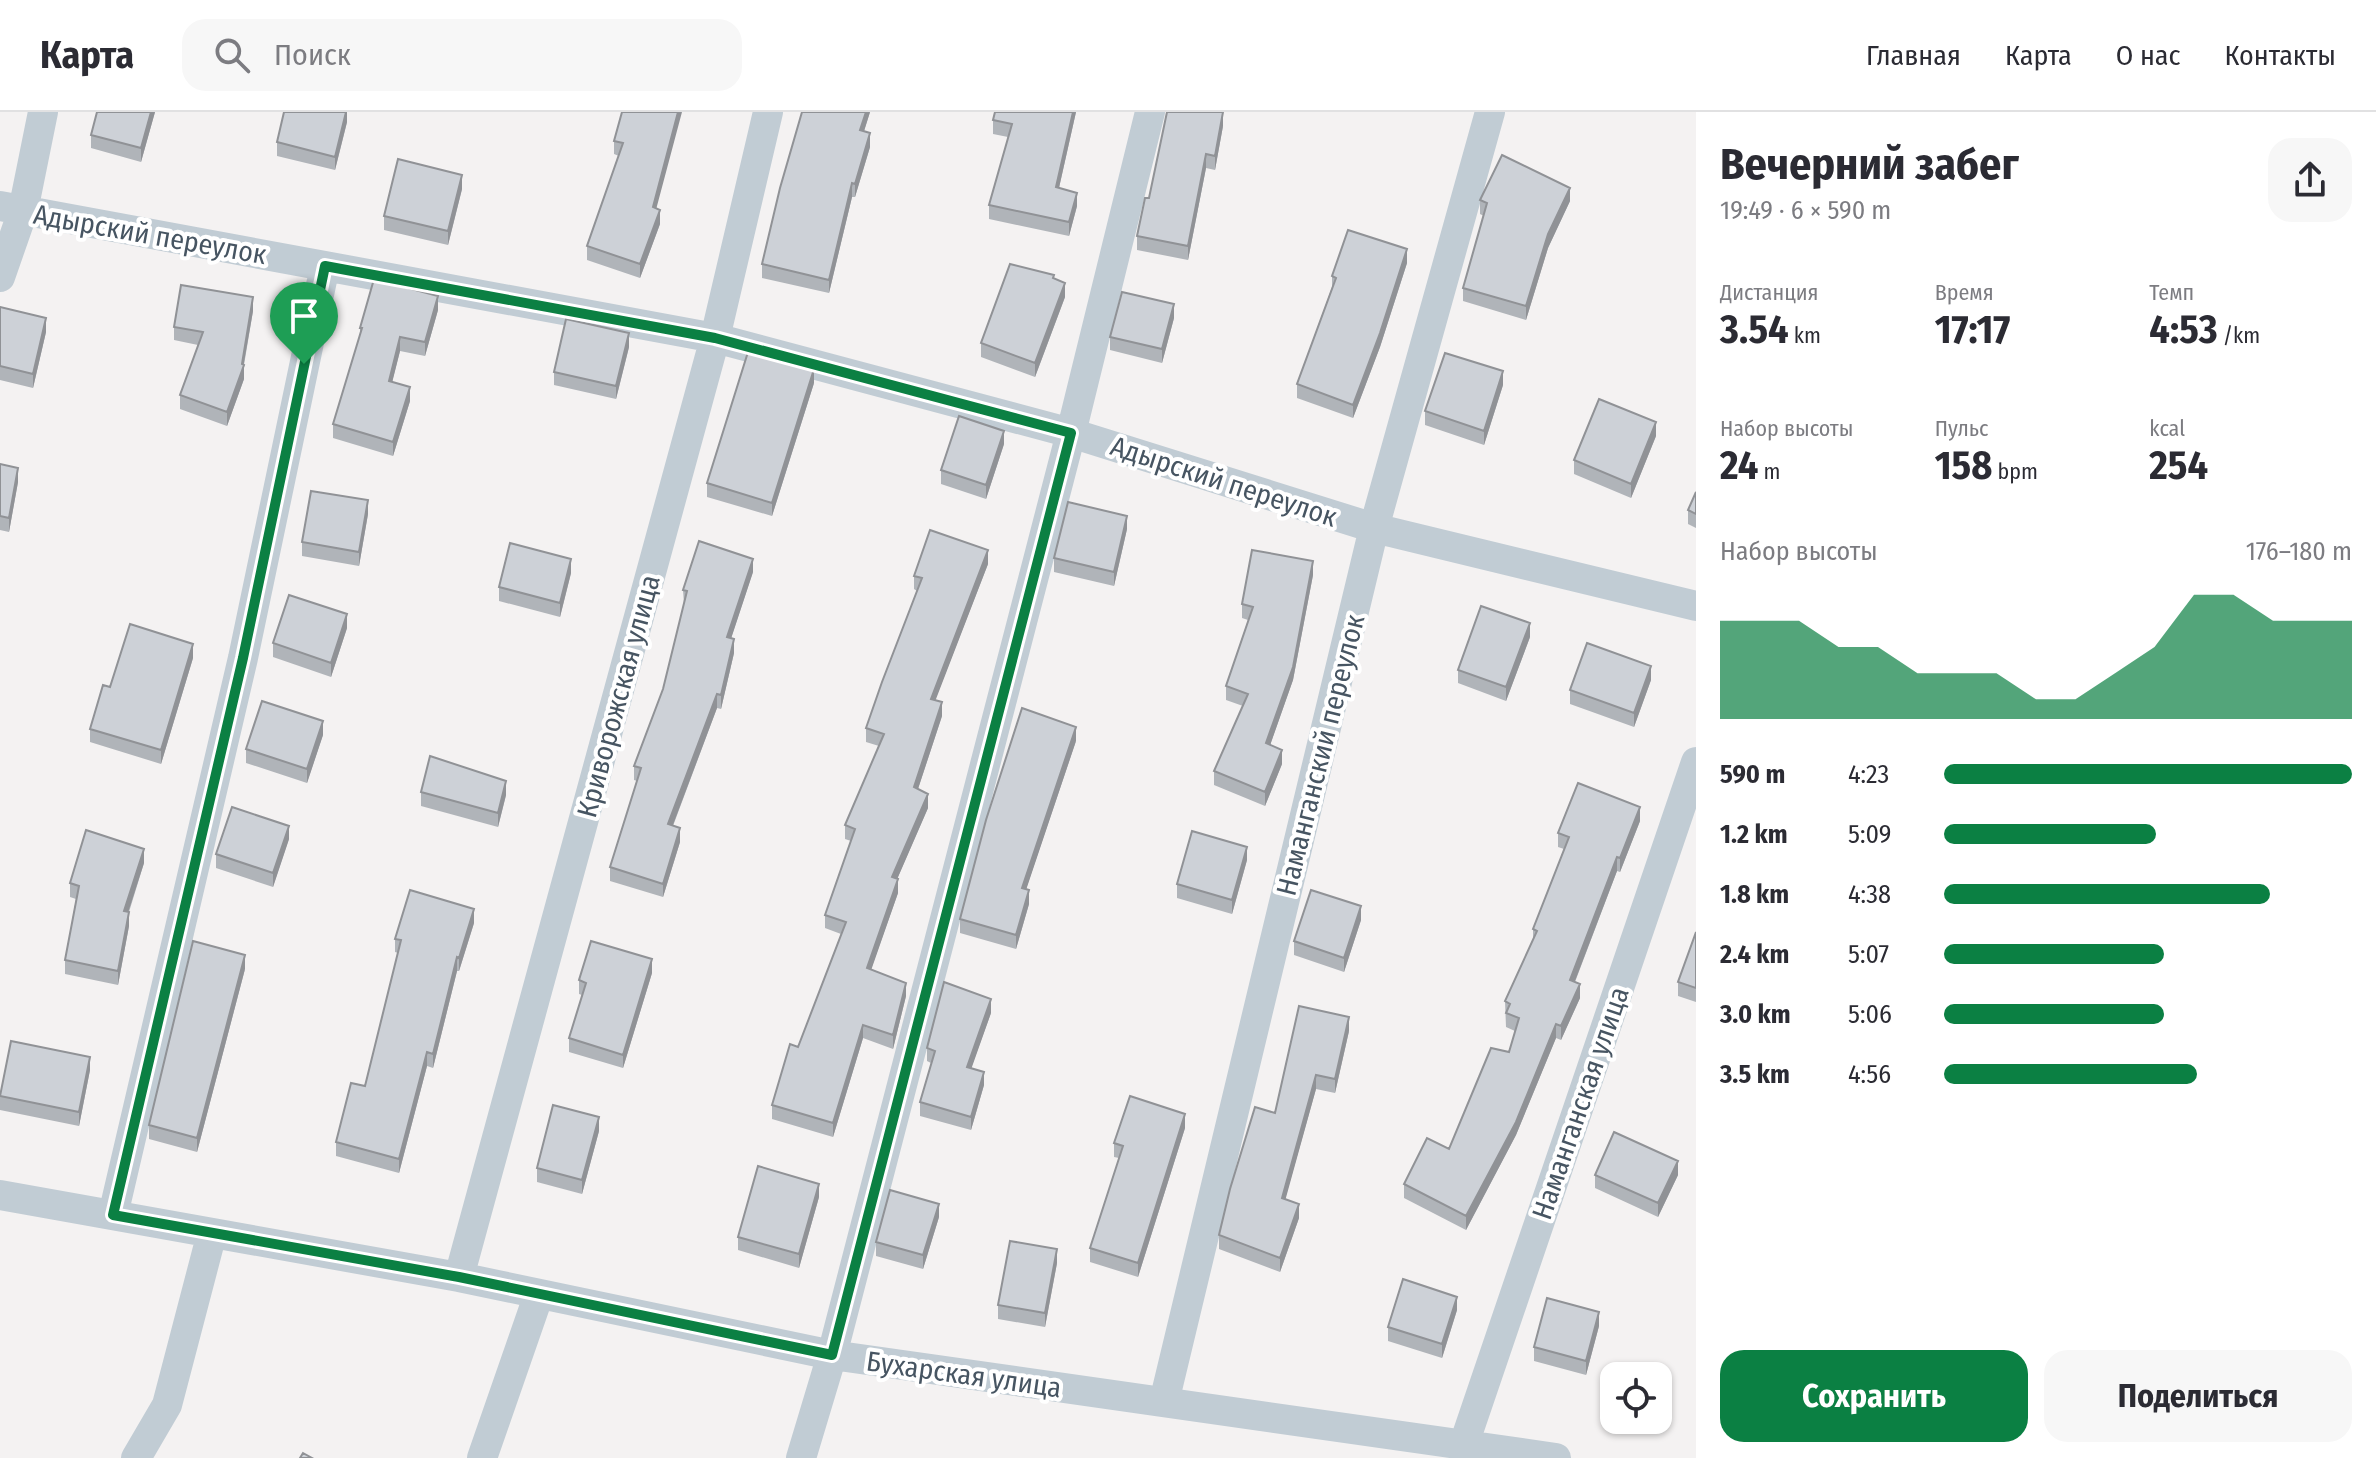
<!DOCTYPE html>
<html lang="ru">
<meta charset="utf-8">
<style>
body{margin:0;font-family:"Fira Sans Condensed",sans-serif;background:#f7f7f7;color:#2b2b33;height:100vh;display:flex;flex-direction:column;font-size:30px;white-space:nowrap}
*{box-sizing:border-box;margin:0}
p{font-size:26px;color:#7c7c81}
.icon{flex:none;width:44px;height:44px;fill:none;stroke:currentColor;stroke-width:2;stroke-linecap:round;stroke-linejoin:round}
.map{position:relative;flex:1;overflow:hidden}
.side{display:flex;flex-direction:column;background:#fff;width:680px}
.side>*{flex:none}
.tools{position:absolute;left:1600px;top:1250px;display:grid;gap:16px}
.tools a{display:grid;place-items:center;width:72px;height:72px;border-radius:16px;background:#fff;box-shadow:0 2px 6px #0004;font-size:40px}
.pin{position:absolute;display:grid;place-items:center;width:68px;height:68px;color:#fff;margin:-82px -34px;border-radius:50% 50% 50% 0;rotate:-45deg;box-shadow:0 0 8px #0007}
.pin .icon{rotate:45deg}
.round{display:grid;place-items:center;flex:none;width:84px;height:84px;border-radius:24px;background:#f7f7f7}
.headline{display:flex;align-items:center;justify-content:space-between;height:136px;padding:0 24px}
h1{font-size:44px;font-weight:700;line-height:60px}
.figures{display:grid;grid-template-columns:repeat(3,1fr);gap:12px;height:136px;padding:8px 24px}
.figures div{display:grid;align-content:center}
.figures b{font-size:40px;font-weight:700}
.figures small{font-size:22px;font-weight:400}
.figures p{font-size:22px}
.chart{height:224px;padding:16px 24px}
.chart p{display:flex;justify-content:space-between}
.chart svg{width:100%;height:144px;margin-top:8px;fill:#0b8043;opacity:.7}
.action{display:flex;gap:16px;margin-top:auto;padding:16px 24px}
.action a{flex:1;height:92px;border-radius:24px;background:#0b8043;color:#fff;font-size:32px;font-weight:700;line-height:92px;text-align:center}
.action a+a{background:#f7f7f7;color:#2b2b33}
ul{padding:0 24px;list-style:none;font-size:26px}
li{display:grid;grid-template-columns:128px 96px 1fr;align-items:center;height:60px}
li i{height:20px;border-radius:10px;background:#0b8043}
header{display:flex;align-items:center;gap:48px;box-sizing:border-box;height:112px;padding:0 40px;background:#fff;border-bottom:2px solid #e1e1e2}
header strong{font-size:38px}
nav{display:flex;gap:44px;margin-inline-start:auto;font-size:28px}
.search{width:560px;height:72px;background:#f7f7f7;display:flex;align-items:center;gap:20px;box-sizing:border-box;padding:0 28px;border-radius:24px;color:#7c7c81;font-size:30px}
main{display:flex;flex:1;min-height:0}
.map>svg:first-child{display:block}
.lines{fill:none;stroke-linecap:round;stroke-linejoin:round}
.street{stroke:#c1ccd4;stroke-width:30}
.wall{fill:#b0b4b9}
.shaded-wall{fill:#909296}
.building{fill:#cdd1d7;stroke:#909296;stroke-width:2}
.route-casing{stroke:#fff;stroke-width:16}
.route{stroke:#0b8043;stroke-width:10}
.labels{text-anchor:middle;stroke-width:8;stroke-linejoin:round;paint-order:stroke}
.street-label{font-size:28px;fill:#475562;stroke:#fff}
</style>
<header>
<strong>Карта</strong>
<div class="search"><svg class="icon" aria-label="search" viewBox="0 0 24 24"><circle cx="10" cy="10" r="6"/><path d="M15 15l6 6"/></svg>Поиск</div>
<nav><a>Главная</a><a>Карта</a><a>О нас</a><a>Контакты</a></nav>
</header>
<main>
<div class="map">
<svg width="1696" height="1346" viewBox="0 0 1696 1346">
<rect width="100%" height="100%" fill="#f4f2f2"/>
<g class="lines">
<path class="street" d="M0 94 715 226 1071 321 1374 416 1696 494
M0 165 23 99 43 0
M0 1083 459 1165 832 1243 1556 1346
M113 1103 243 546 325 154
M459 1165 715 226 768 0
M1164 1290 1374 416 1490 0
M136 1346 167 1293 212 1121
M482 1346 539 1182
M801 1346 832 1243 1071 321 1150 0
M1468 1346 1464 1332 1696 650"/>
</g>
<path class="wall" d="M155 0 141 50 91 36V23Z
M347 0V10L335 58 277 44V30Z
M622 0 656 96 660 112 640 166 587 148V134L619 44 614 42V29Z
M802 0H870L864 19 870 35 855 85H852L829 181 762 166V152Z
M1076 0 1059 76 1077 94 1069 124 989 107V93L1008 25 993 22V8Z
M1223 14 1215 58 1206 56 1188 148 1137 138V124L1149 86Z
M462 77 448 133 384 118V104Z
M1480 88 1570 89 1548 136 1526 208 1463 189V176L1484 104 1480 102Z
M1407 151 1380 235 1353 306 1297 286V272L1332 175V164Z
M1054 167 1065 185 1035 265 981 245V231Z
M0 195 46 220 33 276 0 268Z
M438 198 425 244 400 239 392 270 410 289 393 344 333 326V312L360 223V216Z
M253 199 244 253V267L227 314 180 297V283L198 233 174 228V215Z
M1174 206 1162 251 1110 238V225Z
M629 235 616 287 554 273V260Z
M814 271 772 404 707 385V371Z
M1503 273 1484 333 1425 313V299Z
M1656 324 1631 386 1574 362V348Z
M1004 332 986 387 941 372V358Z
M0 352 18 370 9 420 0 418Z
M1696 380V416L1688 412V398Z
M368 402 359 454 302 444V430Z
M1127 417 1114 474 1054 460V446Z
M988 452 935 588 942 604 918 677 928 696 897 767 898 781 871 857 906 884 893 937 863 926 833 1025 772 1007V993L798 935 841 822 825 816V803L851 729 845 727V713L879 634 866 630V616L917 479 914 477V464Z
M753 460 731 526 734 541 721 597 717 596 673 714 680 730 663 785 610 769V755L637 669 634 668V654L663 577 684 492 683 478Z
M571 461 560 505 499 489V475Z
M1313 463 1293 568 1270 633 1282 652 1265 694 1214 673V659L1243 594 1226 588V574L1248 508 1242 506V492Z
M347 516 331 565 273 545V531Z
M1530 525 1506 589 1458 571V558Z
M193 546 161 652 90 630V617L110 575Z
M1651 568 1634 615 1570 592V578Z
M323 623 307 671 246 651V637Z
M1076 629 1026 777 1029 792 1016 837 960 821V807Z
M421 680 506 683 498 715 421 694Z
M1640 709 1620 760 1617 759 1575 870 1580 886 1561 928 1556 926 1516 1023 1466 1118 1404 1086V1072L1449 1037 1509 940 1515 919 1506 915 1505 889 1533 828V817L1564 737 1558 735V721Z
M289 727 273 775 216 756V742Z
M1247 748 1232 802 1177 786V772Z
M144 751 129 800V814L118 873 65 862V848L76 787 70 785V771Z
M1361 808 1344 860 1294 843V829Z
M474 811 459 859H457L433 956 427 954 399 1061 336 1044V1030L365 974 398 841 395 840V827Z
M1696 820V890L1678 884V870Z
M245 857 197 1040 149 1027V1013Z
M652 861 623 956 569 940V926L582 883 579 882V868Z
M991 901 971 956 984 973 971 1018 920 1004V990L931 951 927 949V936Z
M1349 919 1335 981 1316 977 1285 1087 1299 1106 1280 1160 1219 1137V1123L1275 1001Z
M90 958 79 1014 0 998V984Z
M1185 1016 1138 1165 1090 1150V1136L1119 1046 1114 1045V1031Z
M599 1019 582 1082 537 1070V1056Z
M1595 1063H1678L1658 1105 1595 1076Z
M819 1085 799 1156 738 1138V1125Z
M939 1105 923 1157 876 1144V1130Z
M1057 1151 1045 1215 998 1207V1193Z
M1457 1198 1442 1246 1388 1229V1215Z
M1599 1214 1586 1263 1534 1249V1235Z"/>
<path class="shaded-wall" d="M151 0H155L141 50V36Z
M346 0H347V10L335 58V45Z
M678 0H682L653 109V95Z
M866 0H870L860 32V18Z
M1073 0H1076L1056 89V75Z
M1223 0V14L1215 58V44Z
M870 21V35L855 85V72Z
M1206 42V56L1188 148V134Z
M462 63V77L448 133V119Z
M852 71V85L829 181V168Z
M1570 76V89L1548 136 1526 208V194L1548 122Z
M1077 81V94L1069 124V110Z
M660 98V112L640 166V152Z
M1407 137V151L1380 235 1353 306V293Z
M1065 171V185L1035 265V251Z
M438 184V198L425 244V230Z
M253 185V199L243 256 244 253V267L227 314V300L242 252Z
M1174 192V206L1162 251V237Z
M46 206V220L33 276V262Z
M629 221V235L616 287V274Z
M400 225V239L389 283V269Z
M814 257V271L772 404V391Z
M1503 259V273L1484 333V319Z
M410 275V289L393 344V330Z
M1656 310V324L1631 386V372Z
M1004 319V332L986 387V373Z
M18 356V370L9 420V406Z
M368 388V402L359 454V440Z
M1127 404V417L1114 474V460Z
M988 438V452L931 600V587Z
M571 447V461L560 505V491Z
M753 447V460L727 539V525Z
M1313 449V463L1293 568 1266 645V631Z
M347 502V516L331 565V551Z
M1530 511V525L1506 589V575Z
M734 527V541L721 597V583Z
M193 532V546L161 652V638Z
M1651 554V568L1634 615V601Z
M717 582V596L668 726V712Z
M942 590V604L914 689V675Z
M323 609V623L307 671V657Z
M1076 615V629L1022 790V776Z
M1282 638V652L1265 694V680Z
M506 669V683L498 715V701Z
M928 682V696L892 779V765Z
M1640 695V709L1620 760V746Z
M289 714V727L273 775V761Z
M680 716V730L663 785V772Z
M1247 735V748L1232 802V788Z
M144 737V751L124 813V799Z
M1617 745V759L1570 882V868Z
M898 767V781L867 870V856Z
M1029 778V792L1016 837V823Z
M1361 794V808L1344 860V846Z
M474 797V811L459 859V846Z
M129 800V814L118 873V859Z
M245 843V857L197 1040V1026Z
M457 845V859L433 956V942Z
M652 847V861L623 956V943Z
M906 871V884L893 937V923Z
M1580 872V886L1561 928V914Z
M991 887V901L967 969V955Z
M1349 905V919L1335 981V967Z
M1556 912V926L1516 1023 1466 1118V1104Z
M863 913V926L833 1025V1011Z
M427 940V954L399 1061V1047Z
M90 945V958L79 1014V1000Z
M984 960V973L971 1018V1005Z
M1316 963V977L1282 1100V1086Z
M1185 1002V1016L1138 1165V1151Z
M599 1005V1019L582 1082V1068Z
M1678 1049V1063L1658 1105V1091Z
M819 1072V1085L799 1156V1142Z
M939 1092V1105L923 1157V1143Z
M1299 1092V1106L1280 1160V1146Z
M1057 1137V1151L1045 1215V1201Z
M1457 1185V1198L1442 1246V1232Z
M1599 1200V1214L1586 1263V1249Z"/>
<path class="building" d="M97 0H151L141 36 91 23Z
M284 0H346L335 45 277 30Z
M622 0H678L653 95 660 98 640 152 587 134 623 31 614 29Z
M802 0H866L860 18 870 21 855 72 852 71 829 168 762 152 780 76Z
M995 0H1073L1056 75 1077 81 1069 110 989 93 1012 12 993 8Z
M1167 0H1223L1215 44 1206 42 1188 134 1137 124 1145 86H1149Z
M1502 43 1570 76 1548 122 1526 194 1463 176 1487 91 1480 88Z
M398 47 462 63 448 119 384 104Z
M1348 118 1407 137 1380 221 1353 293 1297 272 1336 166 1332 164Z
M1010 152 1054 163 1053 166 1065 171 1035 251 981 231Z
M374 167 438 184 425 230 400 225 389 269 410 275 393 330 333 312 362 216H360Z
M181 173 253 185 242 252 244 253 227 300 180 283 203 220 174 215Z
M1122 180 1174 192 1162 237 1110 225Z
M0 195 46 206 33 262 0 254Z
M566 207 629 221 616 274 554 260Z
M748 240 814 257 772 391 707 371Z
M1445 241 1503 259 1484 319 1425 299Z
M1599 287 1656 310 1631 372 1574 348Z
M959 304 1004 319 986 373 941 358Z
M0 352 18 356 9 406 0 404Z
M311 379 368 388 359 440 302 430Z
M1696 380V402L1688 398Z
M1068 390 1127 404 1114 460 1054 446Z
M930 418 988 438 931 587 942 590 914 675 928 682 892 765 898 767 867 856 906 871 893 923 863 913 833 1011 772 993 790 932 798 935 846 810 825 803 855 717 845 713 884 622 866 616 882 570 922 466 914 464Z
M699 429 753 447 727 525 734 527 721 583 717 582 668 712 680 716 663 772 610 755 641 656 634 654 663 577 687 479 683 478Z
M510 431 571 447 560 491 499 475Z
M1252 438 1313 449 1293 555 1266 631 1282 638 1265 680 1214 659 1248 582 1226 574 1253 495 1242 492Z
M289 483 347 502 331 551 273 531Z
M1481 494 1530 511 1506 575 1458 558Z
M130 512 193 532 161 638 90 617 103 573 110 575Z
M1587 531 1651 554 1634 601 1570 578Z
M262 589 323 609 307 657 246 637Z
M1022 596 1076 615 1022 776 1029 778 1016 823 960 807 986 708Z
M430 644 506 669 498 701 421 680Z
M1578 671 1640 695 1620 746 1617 745 1570 868 1580 872 1561 914 1556 912 1516 1010 1466 1104 1404 1072 1427 1026 1449 1037 1491 936 1509 940 1519 906 1506 901 1510 892 1505 889 1537 819 1533 817 1569 725 1558 721Z
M232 695 289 714 273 761 216 742Z
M86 718 144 737 124 799 129 800 118 859 65 848 79 774 70 771Z
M1192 719 1247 735 1232 788 1177 772Z
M410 778 474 797 459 846 457 845 433 942 427 940 399 1047 336 1030 351 971 365 974 401 828 395 827Z
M1311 778 1361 794 1344 846 1294 829Z
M1696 820V876L1678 870Z
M193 829 245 843 197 1026 149 1013Z
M591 829 652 847 623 943 569 926 586 871 579 868Z
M944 870 991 887 967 955 984 960 971 1005 920 990 935 939 927 936Z
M1299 894 1349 905 1335 967 1316 963 1282 1086 1299 1092 1280 1146 1219 1123 1230 1077 1255 995 1275 1001Z
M11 929 90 945 79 1000 0 984Z
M1130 984 1185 1002 1138 1151 1090 1136 1123 1034 1114 1031Z
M553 993 599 1005 582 1068 537 1056Z
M1614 1020 1678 1049 1658 1091 1595 1063Z
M758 1054 819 1072 799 1142 738 1125Z
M890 1078 939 1092 923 1143 876 1130Z
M1010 1129 1057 1137 1045 1201 998 1193Z
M1403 1167 1457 1185 1442 1232 1388 1215Z
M1547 1186 1599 1200 1586 1249 1534 1235Z
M303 1341 312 1346H300Z"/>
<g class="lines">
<g class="route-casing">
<path id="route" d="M325 154 715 226 1071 321 832 1243 459 1165 113 1103 243 546Z"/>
</g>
<use href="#route" class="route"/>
</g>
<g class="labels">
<g class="street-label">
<text transform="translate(150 122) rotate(10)" y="10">Адырский переулок</text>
<text transform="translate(1224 369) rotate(18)" y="10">Адырский переулок</text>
<text transform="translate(618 584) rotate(-75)" y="10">Криворожская улица</text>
<text transform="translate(1320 643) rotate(-76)" y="10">Наманганский переулок</text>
<text transform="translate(1580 991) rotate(-71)" y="10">Наманганская улица</text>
<text transform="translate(964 1262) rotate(8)" y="10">Бухарская улица</text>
</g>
</g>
</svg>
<div class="tools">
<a><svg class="icon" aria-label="locate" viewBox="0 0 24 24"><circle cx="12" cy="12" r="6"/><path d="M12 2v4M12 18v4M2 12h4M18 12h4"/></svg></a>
</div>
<div class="pin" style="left:304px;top:252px;background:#1e9e55"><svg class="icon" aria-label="arrive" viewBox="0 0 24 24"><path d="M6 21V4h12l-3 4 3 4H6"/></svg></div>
</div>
<section class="side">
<div class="headline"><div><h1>Вечерний забег</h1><p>19:49 · 6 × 590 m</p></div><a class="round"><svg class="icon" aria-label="share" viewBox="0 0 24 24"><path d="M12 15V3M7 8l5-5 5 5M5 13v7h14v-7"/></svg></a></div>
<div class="figures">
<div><p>Дистанция</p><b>3.54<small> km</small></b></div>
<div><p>Время</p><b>17:17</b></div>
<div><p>Темп</p><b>4:53<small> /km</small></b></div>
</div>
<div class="figures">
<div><p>Набор высоты</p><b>24<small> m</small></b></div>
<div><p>Пульс</p><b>158<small> bpm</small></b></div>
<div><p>kcal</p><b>254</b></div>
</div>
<div class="chart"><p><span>Набор высоты</span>176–180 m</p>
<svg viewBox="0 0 160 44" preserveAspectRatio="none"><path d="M0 44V14L10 14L20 14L30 22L40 22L50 30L60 30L70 30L80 38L90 38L100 30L110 22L120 6L130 6L140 14L150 14L160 14V44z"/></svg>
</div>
<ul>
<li><b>590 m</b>4:23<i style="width:100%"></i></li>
<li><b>1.2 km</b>5:09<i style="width:52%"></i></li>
<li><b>1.8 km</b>4:38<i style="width:80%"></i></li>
<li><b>2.4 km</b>5:07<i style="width:54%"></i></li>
<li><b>3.0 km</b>5:06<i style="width:54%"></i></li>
<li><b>3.5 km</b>4:56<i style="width:62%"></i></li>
</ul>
<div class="action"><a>Сохранить</a><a>Поделиться</a></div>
</section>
</main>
